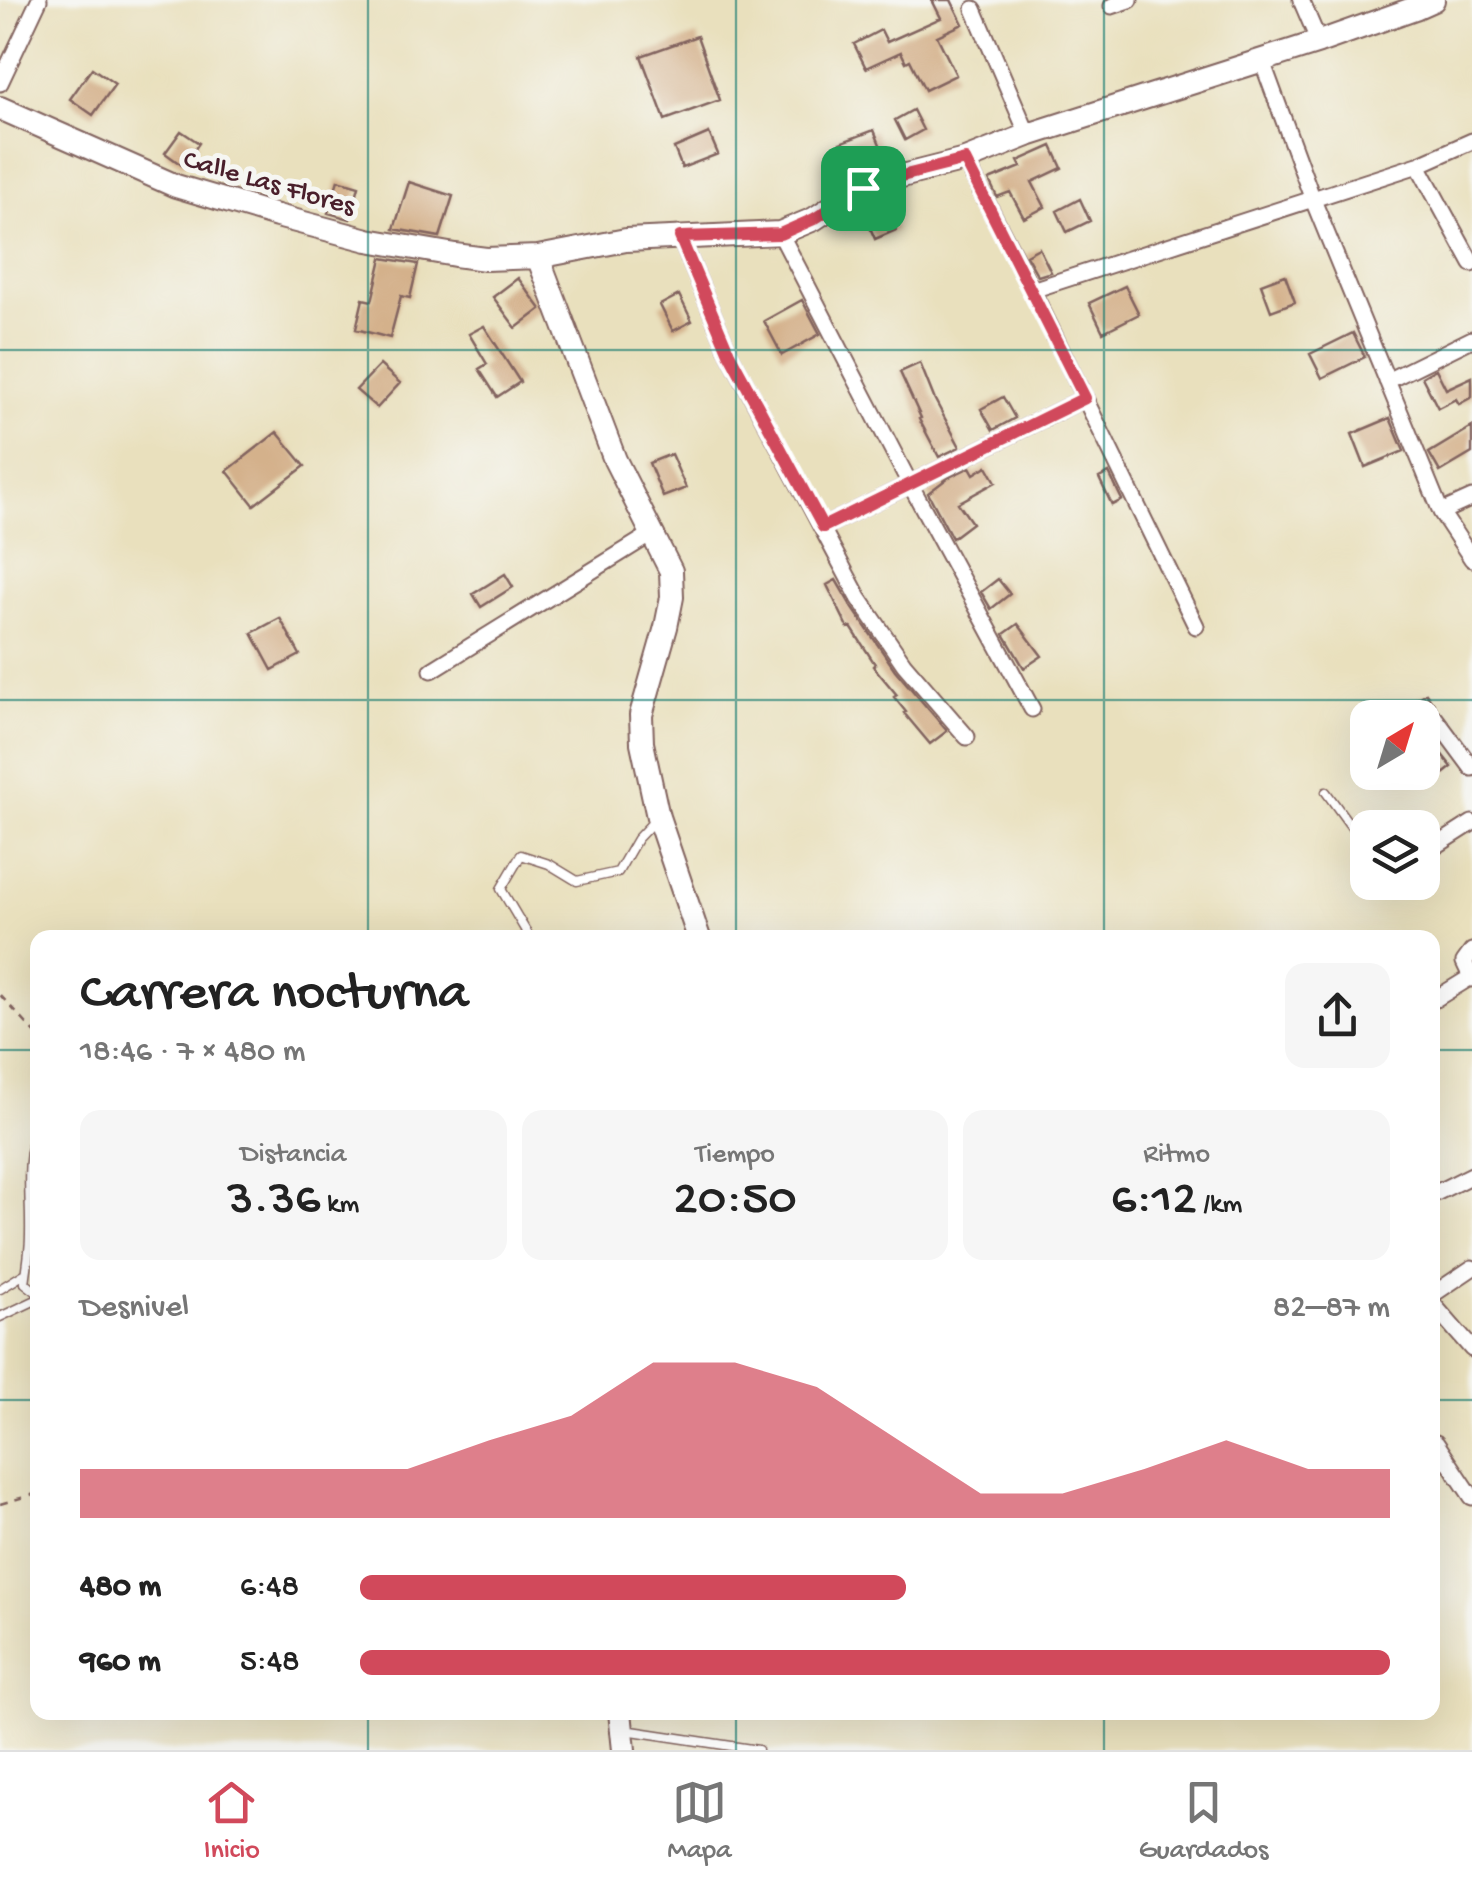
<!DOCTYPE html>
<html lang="es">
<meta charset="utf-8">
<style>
body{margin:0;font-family:"Gochi Hand",sans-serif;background:#f6f6f6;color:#222;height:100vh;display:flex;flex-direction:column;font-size:38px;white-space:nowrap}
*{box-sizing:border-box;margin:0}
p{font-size:32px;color:#767676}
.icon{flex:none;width:55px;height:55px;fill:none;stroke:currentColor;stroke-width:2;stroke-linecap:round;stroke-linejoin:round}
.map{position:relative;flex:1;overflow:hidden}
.details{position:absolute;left:30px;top:930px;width:1410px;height:790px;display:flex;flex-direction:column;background:#fff;border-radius:20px;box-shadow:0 10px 40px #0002}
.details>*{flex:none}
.needle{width:65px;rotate:38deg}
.fabs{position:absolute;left:1350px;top:700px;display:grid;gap:20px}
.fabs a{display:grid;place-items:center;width:90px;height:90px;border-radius:20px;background:#fff;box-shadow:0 10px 40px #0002;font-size:50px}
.pin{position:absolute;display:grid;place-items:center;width:85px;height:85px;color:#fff;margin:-42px;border-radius:20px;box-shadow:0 5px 15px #0006}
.round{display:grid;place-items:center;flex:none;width:105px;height:105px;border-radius:20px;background:#f6f6f6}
.headline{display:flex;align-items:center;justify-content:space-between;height:170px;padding:0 50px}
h1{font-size:55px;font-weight:600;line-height:75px}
.metrics{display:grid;grid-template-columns:repeat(3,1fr);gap:15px;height:170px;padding:10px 50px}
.metrics div{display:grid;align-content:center;border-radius:20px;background:#f6f6f6;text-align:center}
.metrics b{font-size:50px;font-weight:600}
.metrics small{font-size:28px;font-weight:400}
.metrics p{font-size:28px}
.chart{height:280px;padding:20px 50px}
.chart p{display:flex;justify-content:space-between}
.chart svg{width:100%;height:180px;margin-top:10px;fill:#d1495b;opacity:.7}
ul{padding:0 50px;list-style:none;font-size:32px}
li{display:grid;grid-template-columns:160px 120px 1fr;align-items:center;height:75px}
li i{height:25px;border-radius:12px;background:#d1495b}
.menu{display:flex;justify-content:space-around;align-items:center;height:140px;border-top:2px solid #e0e0e0;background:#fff;font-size:28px;color:#767676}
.menu a{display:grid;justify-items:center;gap:5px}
.menu .on{color:#d1495b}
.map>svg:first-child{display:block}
.building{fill:#d4b18b}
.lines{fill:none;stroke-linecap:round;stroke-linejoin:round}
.lane-casing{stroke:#82635e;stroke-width:11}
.street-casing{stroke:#82635e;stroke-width:19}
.secondary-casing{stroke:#82635e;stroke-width:26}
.path{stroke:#82635e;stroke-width:2.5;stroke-dasharray:8 8;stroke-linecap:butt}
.lane{stroke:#fff;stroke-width:8}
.street{stroke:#fff;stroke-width:15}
.secondary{stroke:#fff;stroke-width:22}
.route-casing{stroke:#fff;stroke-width:20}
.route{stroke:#d1495b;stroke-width:12}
.grid{fill:none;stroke:#0f766e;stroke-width:2.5;stroke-opacity:0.55}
.labels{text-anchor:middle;stroke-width:10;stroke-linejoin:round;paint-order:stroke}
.street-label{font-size:28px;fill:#4a1f2b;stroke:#f6f6f2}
</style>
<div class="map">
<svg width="1472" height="1750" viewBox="0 0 1472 1750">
<rect width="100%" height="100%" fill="#f6f6f2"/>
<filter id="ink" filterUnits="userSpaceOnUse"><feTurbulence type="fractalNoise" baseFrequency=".01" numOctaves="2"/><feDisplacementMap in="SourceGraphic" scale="20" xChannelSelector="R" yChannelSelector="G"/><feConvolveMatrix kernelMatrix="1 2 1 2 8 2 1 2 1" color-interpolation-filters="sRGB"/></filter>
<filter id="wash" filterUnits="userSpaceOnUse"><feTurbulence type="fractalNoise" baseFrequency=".0048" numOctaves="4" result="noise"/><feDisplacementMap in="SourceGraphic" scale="40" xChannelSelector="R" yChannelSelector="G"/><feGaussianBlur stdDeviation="2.25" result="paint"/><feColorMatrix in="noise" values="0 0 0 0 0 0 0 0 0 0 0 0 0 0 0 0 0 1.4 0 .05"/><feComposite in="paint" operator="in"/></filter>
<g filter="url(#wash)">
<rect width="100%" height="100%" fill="#e9e0bd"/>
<g id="blocks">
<path class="building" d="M932 0H951L963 24 937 36 956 75 925 90 910 60 906 62 901 52 866 68 854 44 881 30 887 42 941 18Z
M697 36 720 100 665 120 641 56Z
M92 68 115 84 93 115 70 99Z
M913 110 923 130 905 140 895 120Z
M874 130 888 164 853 177 840 143Z
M181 131 199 143 183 166 165 153Z
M709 133 718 154 682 168 674 148Z
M1052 146 1062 168 1032 182 1045 207 1024 218 1010 192 997 197 989 180 1021 167 1018 161Z
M338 180 359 186 350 219 328 213Z
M409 182 453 196 440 237 394 229Z
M1080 199 1090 221 1067 232 1057 211Z
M886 208 896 230 875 239 865 216Z
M1039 248 1051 272 1038 276 1026 255Z
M382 258 418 264 410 298 401 296 390 338 356 329 363 299 372 301Z
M1285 275 1295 302 1271 311 1261 284Z
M518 278 541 309 516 328 493 297Z
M1125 286 1139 314 1103 332 1089 303Z
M679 295 692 321 673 331 660 305Z
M802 300 820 334 782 355 764 321Z
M484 326 520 382 497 397 479 369 487 364 469 334Z
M1353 333 1365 357 1322 378 1310 354Z
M920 363 934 398 960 447 939 457 919 419 921 418 900 372Z
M380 365 400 383 377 408 356 390Z
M1436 369 1446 389 1472 377V397L1459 404 1456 399 1438 408 1422 377Z
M1003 397 1015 418 993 430 981 409Z
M1390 418 1404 451 1365 467 1352 434Z
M1472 427V453L1440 472 1429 453Z
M277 432 305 466 254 505 227 471Z
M671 454 686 488 663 497 649 463Z
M987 466 996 482 958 503 972 523 952 538 928 493 949 477 970 467 974 474Z
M1109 473 1122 500 1112 505 1099 478Z
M505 574 513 587 481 607 473 594Z
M998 579 1010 594 991 609 981 592Z
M836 580 850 604 895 670 947 731 930 744 904 713 906 712 894 697 897 695 873 666 875 664 851 627 848 628 827 585Z
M280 618 300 655 272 670 252 633Z
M1018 624 1042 656 1024 668 1004 634Z
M1426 693 1436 707 1428 710 1424 718H1414L1407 707Z
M1440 752 1452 767 1428 786 1417 772H1422V767Z"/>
</g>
</g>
<g filter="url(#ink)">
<use href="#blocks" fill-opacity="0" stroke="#82635e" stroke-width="2.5"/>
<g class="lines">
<g class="lane-casing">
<path id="lane" d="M1326 792 1368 850
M530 938 501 889 521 855 549 864 577 881 618 872 637 839 655 820
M38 1122C24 1166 31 1191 30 1235 30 1251 27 1267 25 1283L38 1293
M0 1289 26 1273
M0 1317 38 1299
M625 1730 758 1750"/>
</g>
<g class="street-casing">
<path id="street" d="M1301 0 1319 42
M1112 6 1130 0
M974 9 1028 135
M1262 61 1313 200 1441 512 1472 498
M0 83 39 0
M965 160 1032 290 1196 626
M1418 165 1472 264
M780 233 910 484 1032 709
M680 237 729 353 859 598 904 664 967 737
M1032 290 1418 165 1472 141
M1387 381 1472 339
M1441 512 1472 559
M823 527 1085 398
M432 670 653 533
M1435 718 1472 768
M1422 855 1472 823
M1472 951 1464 962 1472 979
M1432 1001 1471 977
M1432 1195 1472 1175
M1432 1295 1472 1268
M1432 1303 1472 1349
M1432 1445 1436 1443 1472 1497"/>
</g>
<g class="secondary-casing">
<path id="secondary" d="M0 108 176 186 277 216 368 240 455 255 486 259 538 257 626 240 780 233 814 219 853 193 878 182 965 160 1028 135 1319 42 1415 8 1433 0
M538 257 615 460 671 571 672 597 666 627 641 715 642 743 658 817 699 938
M620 1712 624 1750"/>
</g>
<path class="path" d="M0 995 38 1036
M0 1504 38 1493"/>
<use href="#lane" class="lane"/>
<use href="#street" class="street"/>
<use href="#secondary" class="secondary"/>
</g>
</g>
<g class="lines" filter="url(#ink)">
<g class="route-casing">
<path id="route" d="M965 160 1085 398 823 527 729 353 680 237 780 234 814 219 863 188 878 182Z"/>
</g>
<use href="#route" class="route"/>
</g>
<path class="grid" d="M368 0V938M736 0V938M1104 0V938M0 350H1472M0 700H1472M0 1050H38M1432 1050H1472M0 1400H38M1432 1400H1472M368 1712V1750M736 1712V1750M1104 1712V1750"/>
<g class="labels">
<g class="street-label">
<text transform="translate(270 180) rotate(16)" y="10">Calle Las Flores</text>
</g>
</g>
</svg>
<div class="fabs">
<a><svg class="needle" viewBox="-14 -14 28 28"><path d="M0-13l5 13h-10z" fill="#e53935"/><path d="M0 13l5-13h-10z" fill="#767676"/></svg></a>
<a><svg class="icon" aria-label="layers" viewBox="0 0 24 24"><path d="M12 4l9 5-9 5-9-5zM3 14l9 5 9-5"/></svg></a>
</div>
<div class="pin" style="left:863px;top:188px;background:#1e9e55"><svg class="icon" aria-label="arrive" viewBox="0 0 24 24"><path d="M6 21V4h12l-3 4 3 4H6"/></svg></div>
<section class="details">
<div class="headline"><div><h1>Carrera nocturna</h1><p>18:46 · 7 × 480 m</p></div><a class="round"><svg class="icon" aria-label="share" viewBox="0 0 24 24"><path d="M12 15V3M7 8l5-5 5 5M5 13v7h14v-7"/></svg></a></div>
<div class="metrics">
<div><p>Distancia</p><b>3.36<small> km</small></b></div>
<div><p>Tiempo</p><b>20:50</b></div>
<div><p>Ritmo</p><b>6:12<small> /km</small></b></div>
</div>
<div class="chart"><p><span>Desnivel</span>82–87 m</p>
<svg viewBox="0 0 160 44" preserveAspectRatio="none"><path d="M0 44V32L10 32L20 32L30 32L40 32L50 25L60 19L70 6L80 6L90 12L100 25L110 38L120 38L130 32L140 25L150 32L160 32V44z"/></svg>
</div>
<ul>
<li><b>480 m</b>6:48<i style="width:53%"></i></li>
<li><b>960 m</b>5:48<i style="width:100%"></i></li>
</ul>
</section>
</div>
<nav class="menu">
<a class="on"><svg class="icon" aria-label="home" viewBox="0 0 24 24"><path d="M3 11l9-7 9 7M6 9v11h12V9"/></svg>Inicio</a>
<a><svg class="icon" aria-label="map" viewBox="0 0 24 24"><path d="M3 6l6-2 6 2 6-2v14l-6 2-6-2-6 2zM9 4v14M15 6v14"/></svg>Mapa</a>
<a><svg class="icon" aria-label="saved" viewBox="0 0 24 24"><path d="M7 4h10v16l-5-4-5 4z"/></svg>Guardados</a>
</nav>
